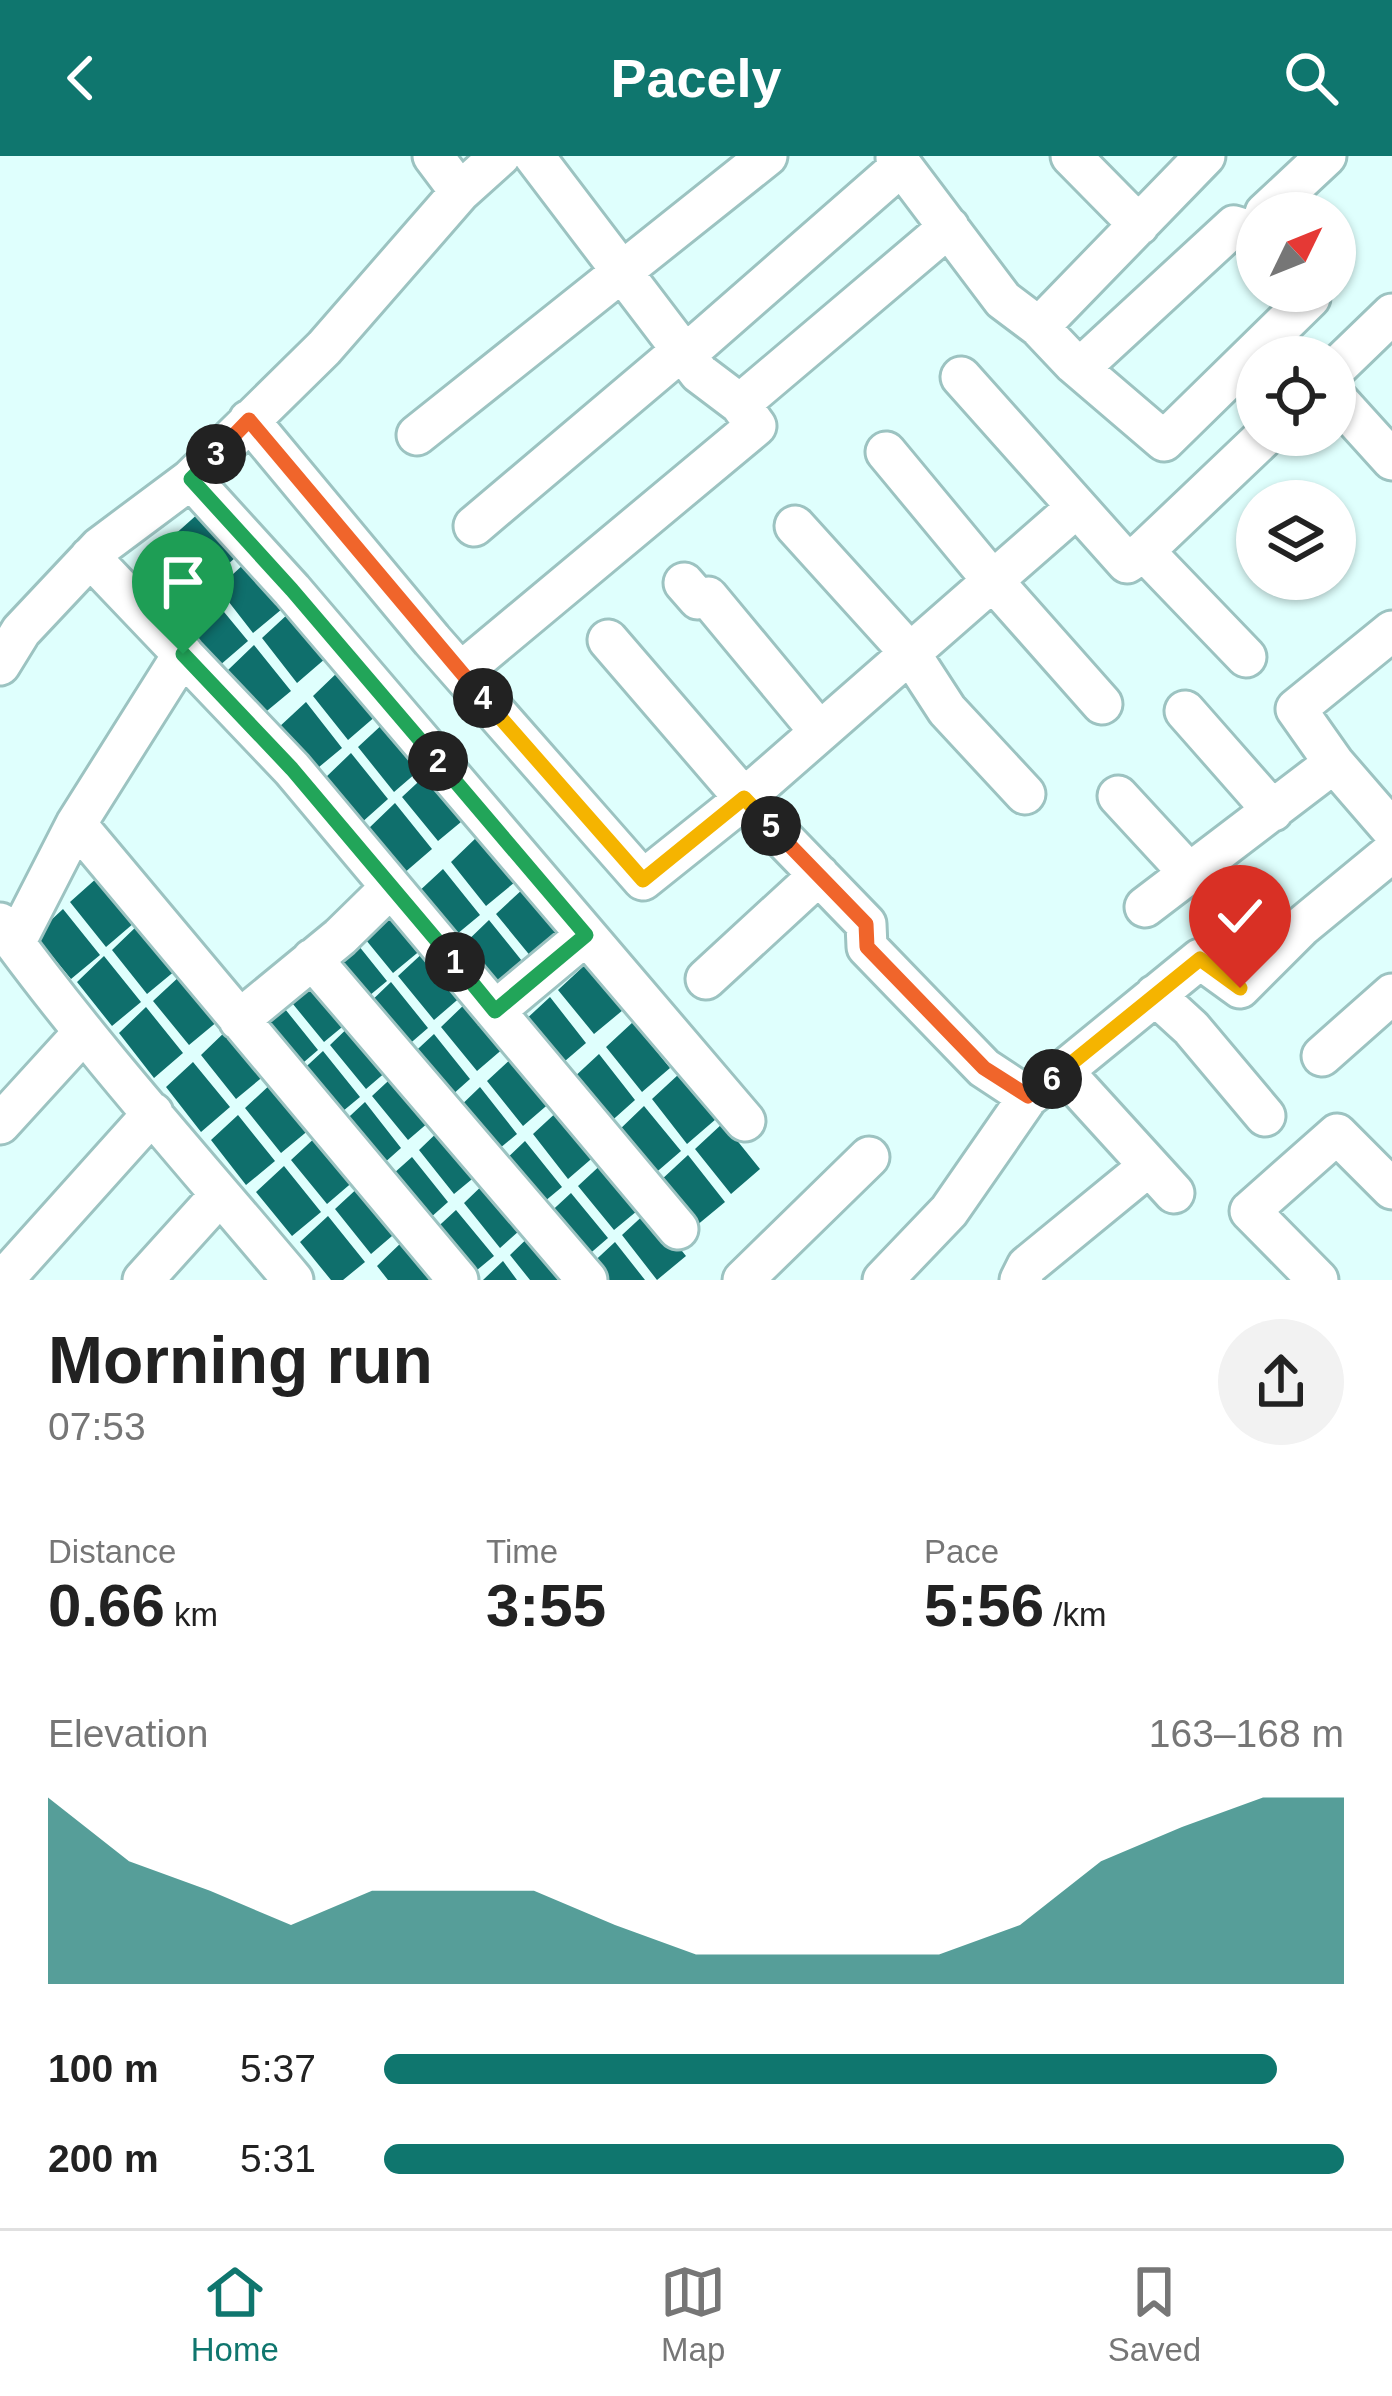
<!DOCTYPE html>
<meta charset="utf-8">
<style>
body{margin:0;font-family:Arial,sans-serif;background:#f2f2f2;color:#222;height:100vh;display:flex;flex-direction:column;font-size:45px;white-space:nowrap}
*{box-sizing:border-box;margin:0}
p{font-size:39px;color:#767676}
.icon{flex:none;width:66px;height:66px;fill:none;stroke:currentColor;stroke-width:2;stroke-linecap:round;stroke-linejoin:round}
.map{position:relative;height:1124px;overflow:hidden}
.drawer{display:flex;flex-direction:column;background:#fff;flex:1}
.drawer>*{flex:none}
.needle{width:78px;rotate:47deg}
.buttons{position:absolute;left:1236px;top:36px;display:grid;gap:24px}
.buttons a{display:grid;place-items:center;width:120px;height:120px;border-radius:50%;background:#fff;box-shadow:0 3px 9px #0004;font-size:60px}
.pin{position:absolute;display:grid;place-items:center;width:102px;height:102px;color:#fff;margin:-123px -51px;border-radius:50% 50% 50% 0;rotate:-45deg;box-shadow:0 0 12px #0007}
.pin .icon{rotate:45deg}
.km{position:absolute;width:60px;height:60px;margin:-30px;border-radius:50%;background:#222;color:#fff;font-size:33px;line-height:60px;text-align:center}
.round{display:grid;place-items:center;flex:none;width:126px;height:126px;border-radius:63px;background:#f2f2f2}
.headline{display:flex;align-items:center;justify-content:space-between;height:204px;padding:0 48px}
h1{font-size:66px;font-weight:800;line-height:90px}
.metrics{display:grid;grid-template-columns:repeat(3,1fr);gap:18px;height:204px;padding:12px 48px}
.metrics div{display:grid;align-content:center}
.metrics b{font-size:60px;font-weight:800}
.metrics small{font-size:33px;font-weight:400}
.metrics p{font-size:33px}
.chart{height:336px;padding:24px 48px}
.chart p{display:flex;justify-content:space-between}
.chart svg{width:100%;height:216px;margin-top:12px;fill:#0f766e;opacity:.7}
ul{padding:0 48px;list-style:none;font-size:39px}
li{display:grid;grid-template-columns:192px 144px 1fr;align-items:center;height:90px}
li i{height:30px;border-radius:15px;background:#0f766e}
header{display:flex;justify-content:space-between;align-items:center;height:156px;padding:0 48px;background:#0f766e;color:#fff;font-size:54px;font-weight:800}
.tabs{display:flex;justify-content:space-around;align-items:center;height:168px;border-top:3px solid #e0e0e0;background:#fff;font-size:33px;color:#767676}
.tabs a{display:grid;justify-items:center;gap:6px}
.tabs .on{color:#0f766e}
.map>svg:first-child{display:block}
.building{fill:#0f6f6c}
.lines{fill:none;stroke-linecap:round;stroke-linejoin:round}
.minor-casing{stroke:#9cc3c1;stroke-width:45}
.minor{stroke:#fff;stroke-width:39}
.split-1-casing{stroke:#fff;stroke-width:24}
.split-2-casing{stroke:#fff;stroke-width:24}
.split-3-casing{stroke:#fff;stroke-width:24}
.split-4-casing{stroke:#fff;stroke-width:24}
.split-5-casing{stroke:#fff;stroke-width:24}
.split-6-casing{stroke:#fff;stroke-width:24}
.split-7-casing{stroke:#fff;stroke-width:24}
.split-1{stroke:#22a559;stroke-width:15}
.split-2{stroke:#22a559;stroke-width:15}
.split-3{stroke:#22a559;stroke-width:15}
.split-4{stroke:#f0652b;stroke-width:15}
.split-5{stroke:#f5b400;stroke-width:15}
.split-6{stroke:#f0652b;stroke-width:15}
.split-7{stroke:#f5b400;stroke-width:15}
</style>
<header><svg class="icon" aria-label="back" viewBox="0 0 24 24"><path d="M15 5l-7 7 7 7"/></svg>Pacely<svg class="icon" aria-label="search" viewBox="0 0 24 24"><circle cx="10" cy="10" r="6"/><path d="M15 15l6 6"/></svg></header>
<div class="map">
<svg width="1392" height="1124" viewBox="0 0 1392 1124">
<rect width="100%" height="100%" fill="#dffffd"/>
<path class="building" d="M200 356 236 401 208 426 172 381Z
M165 388 201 434 173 458 137 414Z
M245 407 282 453 253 477 218 432Z
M210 439 248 485 219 510 183 465Z
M289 457 326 502 297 527 262 482Z
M254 489 291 535 262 559 227 515Z
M340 514 377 559 348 584 313 540Z
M306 546 342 592 313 616 278 572Z
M386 565 423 611 394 636 358 591Z
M351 597 388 643 360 668 324 623Z
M430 615 467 661 438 685 402 641Z
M395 647 432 693 403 718 368 673Z
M478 680 515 726 486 750 451 706Z
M443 713 480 759 451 783 416 738Z
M98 721 134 767 106 791 70 746Z
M524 732 561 778 532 802 496 758Z
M385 747 422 793 393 817 357 773Z
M63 753 100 799 71 823 35 779Z
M489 764 526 810 497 835 462 790Z
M139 768 176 814 147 838 112 794Z
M350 779 387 825 358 849 322 805Z
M426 794 463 839 434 864 398 820Z
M104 800 141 846 112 870 77 826Z
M586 808 623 854 594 878 558 834Z
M316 816 353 862 324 886 288 842Z
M181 819 218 865 189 889 153 845Z
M391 826 428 872 399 897 364 852Z
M550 841 586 887 558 911 522 867Z
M468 845 505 891 477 915 441 871Z
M281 848 318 894 290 918 254 874Z
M146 851 183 897 154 922 119 877Z
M357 863 394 909 366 933 330 889Z
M633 866 670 912 642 936 606 891Z
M228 873 265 919 236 943 201 899Z
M434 878 470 923 442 948 406 904Z
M323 895 360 941 331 965 295 921Z
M599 898 635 944 607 969 571 924Z
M515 899 552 945 523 970 487 925Z
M193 906 230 951 201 976 166 931Z
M400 914 436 960 408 984 372 940Z
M679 918 716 963 687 988 652 943Z
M273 926 310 973 281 997 245 952Z
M480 931 517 978 488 1002 453 957Z
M365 946 401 992 373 1017 337 972Z
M644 950 681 995 652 1020 617 976Z
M560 953 597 998 568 1023 533 978Z
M238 959 275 1005 246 1029 211 984Z
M723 967 760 1013 731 1038 695 993Z
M446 968 483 1014 454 1038 419 994Z
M319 978 355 1024 327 1048 291 1004Z
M525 985 562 1031 533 1055 498 1011Z
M688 999 725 1046 696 1070 660 1025Z
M412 1001 448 1046 420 1071 384 1026Z
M606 1004 643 1050 614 1074 578 1030Z
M284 1010 321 1056 292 1080 256 1036Z
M491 1021 528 1067 500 1092 464 1047Z
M362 1028 399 1074 371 1098 335 1053Z
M571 1037 608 1082 579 1107 544 1062Z
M456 1054 494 1100 465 1124 429 1079Z
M649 1054 686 1100 657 1124 622 1079Z
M328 1060 365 1106 343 1124H331L300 1086Z
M537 1073 568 1124H530L510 1099Z
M404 1084 436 1124H388L377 1110Z
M615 1086 645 1124H597L587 1112Z
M503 1105 517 1124H483Z"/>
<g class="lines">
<g class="minor-casing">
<path id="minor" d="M433 0 460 36
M534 0 699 217 740 248 949 71
M898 0 896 2 1003 144 1039 171 1205 0
M1071 0 1139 69
M1265 57 1326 0
M1039 171 1074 208 1164 285 1310 142
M685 199 901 10
M1080 212 1234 70 1247 74
M1335 213 1392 158
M961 221 1127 407 1144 395 1266 279
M1335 241 1392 304
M249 264 432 484 643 724 733 652 1077 351
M417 279 767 0
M886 296 993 425 1102 548
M191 323 292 434 745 965
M474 370 681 195
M795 370 910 497 947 554 1025 638
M1144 395 1246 501
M90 401 292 613 678 1073
M684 427 698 443 708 441 820 576
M608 484 744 642 866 768 867 791 984 912 1028 941 1063 915
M0 509 21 475 100 391 191 323 324 192 460 36 500 0
M461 516 756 270 740 248
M1185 555 1273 655
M1334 607 1392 674
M1118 640 1190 718
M76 668 458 1124
M1145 751 1334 607 1296 553 1392 475
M0 767C90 891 194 1006 293 1124
M15 787 76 668 183 498
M312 803 587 1124
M706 823 819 719
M1155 839 1191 872 1265 960
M495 855 586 779
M239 864 340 781 390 732
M1322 900 1392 838
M0 968 84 876
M1174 1037 1063 915 1200 803 1240 832 1301 771 1392 696
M3 1124 153 957
M143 1124 219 1040
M743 1124 869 1001
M883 1124 949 1055 1028 941
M1020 1124 1027 1110 1149 1010
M1318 1124 1250 1055 1337 978 1392 1033"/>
</g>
<use href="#minor" class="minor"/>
</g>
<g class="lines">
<g class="split-1-casing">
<path id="split-1" d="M183 498 292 613 455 806"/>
</g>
<g class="split-2-casing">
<path id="split-2" d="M438 605 586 779 495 855 455 806"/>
</g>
<g class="split-3-casing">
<path id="split-3" d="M216 298 191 323 292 434 438 605"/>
</g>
<g class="split-4-casing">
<path id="split-4" d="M216 298 249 264 483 542"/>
</g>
<g class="split-5-casing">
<path id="split-5" d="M483 542 643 724 744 642 771 670"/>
</g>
<g class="split-6-casing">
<path id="split-6" d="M771 670 866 768 867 791 984 912 1028 940 1052 923"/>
</g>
<g class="split-7-casing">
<path id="split-7" d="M1052 923 1200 803 1240 832"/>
</g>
<use href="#split-1" class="split-1"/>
<use href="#split-2" class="split-2"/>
<use href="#split-3" class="split-3"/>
<use href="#split-4" class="split-4"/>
<use href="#split-5" class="split-5"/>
<use href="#split-6" class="split-6"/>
<use href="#split-7" class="split-7"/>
</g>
</svg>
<div class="buttons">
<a><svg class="needle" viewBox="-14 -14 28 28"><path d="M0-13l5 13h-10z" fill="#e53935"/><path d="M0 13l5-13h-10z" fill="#767676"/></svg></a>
<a><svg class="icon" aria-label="locate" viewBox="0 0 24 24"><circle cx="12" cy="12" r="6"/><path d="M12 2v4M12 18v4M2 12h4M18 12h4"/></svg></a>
<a><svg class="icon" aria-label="layers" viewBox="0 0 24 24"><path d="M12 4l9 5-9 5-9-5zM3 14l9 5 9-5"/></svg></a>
</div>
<div class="pin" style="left:183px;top:498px;background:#1e9e55"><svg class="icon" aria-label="arrive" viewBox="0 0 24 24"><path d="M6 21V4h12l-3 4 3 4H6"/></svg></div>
<div class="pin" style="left:1240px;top:832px;background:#d93025"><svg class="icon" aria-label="check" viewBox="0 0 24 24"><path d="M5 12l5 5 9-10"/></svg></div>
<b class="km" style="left:455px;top:806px">1</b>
<b class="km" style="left:438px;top:605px">2</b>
<b class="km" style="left:216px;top:298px">3</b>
<b class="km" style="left:483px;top:542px">4</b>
<b class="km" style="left:771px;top:670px">5</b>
<b class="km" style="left:1052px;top:923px">6</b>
</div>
<section class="drawer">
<div class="headline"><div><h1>Morning run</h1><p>07:53</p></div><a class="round"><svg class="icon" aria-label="share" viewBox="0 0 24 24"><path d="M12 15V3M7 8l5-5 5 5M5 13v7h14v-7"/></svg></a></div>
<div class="metrics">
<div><p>Distance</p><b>0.66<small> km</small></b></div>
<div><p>Time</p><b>3:55</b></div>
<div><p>Pace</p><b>5:56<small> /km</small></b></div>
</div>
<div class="chart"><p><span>Elevation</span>163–168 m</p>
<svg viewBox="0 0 160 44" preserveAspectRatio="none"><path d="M0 44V6L10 19L20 25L30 32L40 25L50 25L60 25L70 32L80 38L90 38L100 38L110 38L120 32L130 19L140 12L150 6L160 6V44z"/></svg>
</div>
<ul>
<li><b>100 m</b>5:37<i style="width:93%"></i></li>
<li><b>200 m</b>5:31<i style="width:100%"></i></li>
</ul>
</section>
<nav class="tabs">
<a class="on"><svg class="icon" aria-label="home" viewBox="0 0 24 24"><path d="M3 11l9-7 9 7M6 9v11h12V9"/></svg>Home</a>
<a><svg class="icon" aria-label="map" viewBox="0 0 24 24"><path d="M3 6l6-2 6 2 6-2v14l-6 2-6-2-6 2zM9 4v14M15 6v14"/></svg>Map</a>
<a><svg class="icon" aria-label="saved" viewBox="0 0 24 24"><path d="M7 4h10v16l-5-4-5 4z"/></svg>Saved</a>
</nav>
